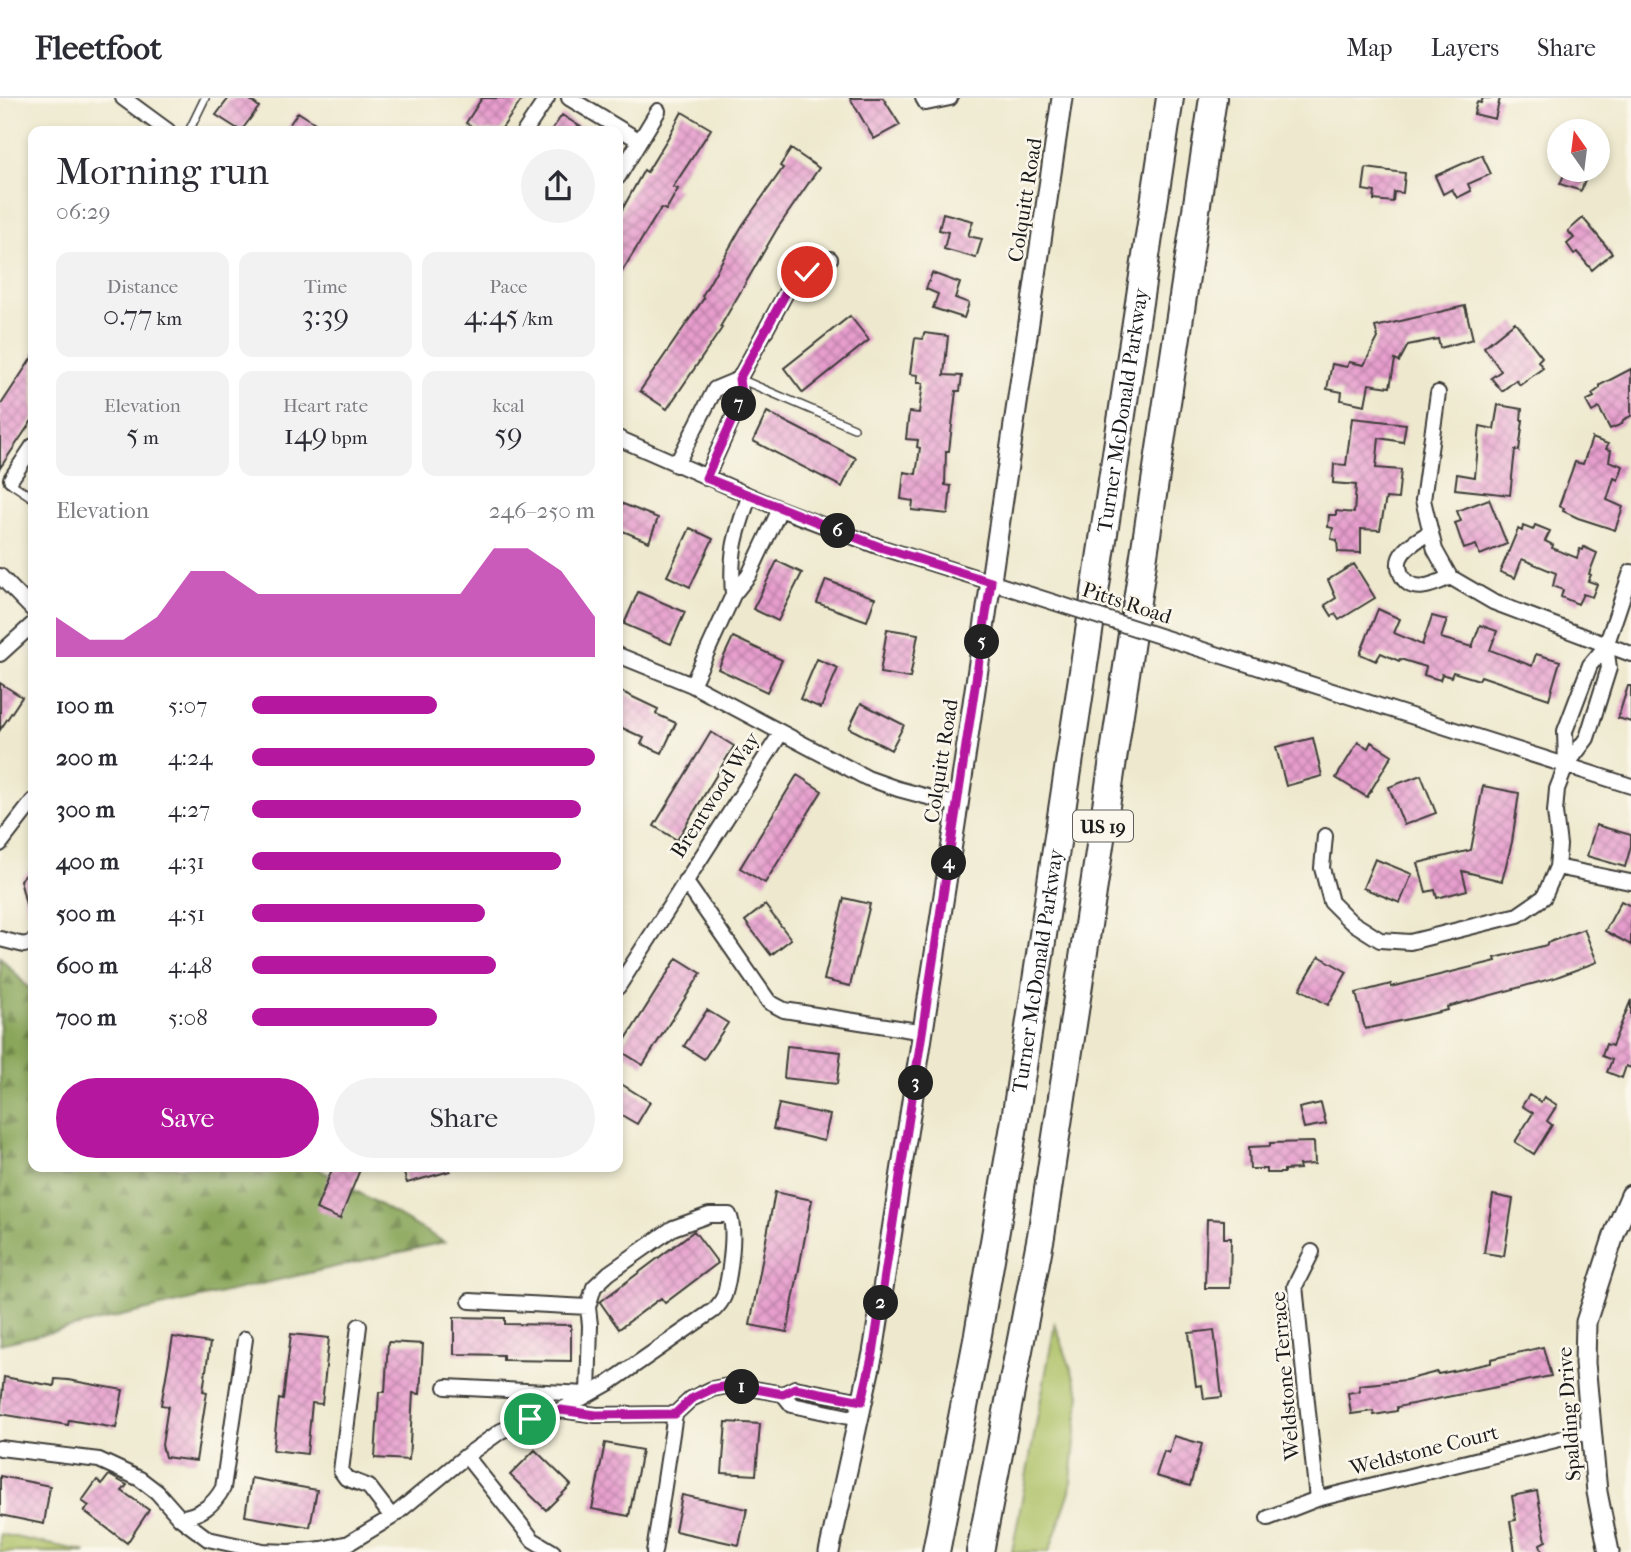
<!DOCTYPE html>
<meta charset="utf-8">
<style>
body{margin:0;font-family:"IM FELL French Canon",serif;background:#f2f2f3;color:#2b2b33;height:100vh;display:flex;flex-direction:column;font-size:26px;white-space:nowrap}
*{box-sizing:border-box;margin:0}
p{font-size:23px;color:#7c7c81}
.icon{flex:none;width:38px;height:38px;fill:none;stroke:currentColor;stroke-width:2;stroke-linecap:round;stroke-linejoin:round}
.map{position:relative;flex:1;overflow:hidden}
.drawer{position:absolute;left:28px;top:28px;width:595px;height:1046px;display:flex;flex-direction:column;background:#fff;border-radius:14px;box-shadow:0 4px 10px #0003}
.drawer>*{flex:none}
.needle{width:46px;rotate:346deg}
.tools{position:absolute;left:1547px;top:21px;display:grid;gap:14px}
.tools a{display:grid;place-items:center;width:63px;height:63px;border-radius:50%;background:#fff;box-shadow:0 4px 10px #0003;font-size:35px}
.pin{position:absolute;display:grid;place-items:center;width:60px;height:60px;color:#fff;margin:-30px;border:4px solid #fff;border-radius:50%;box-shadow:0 2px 7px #0007}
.km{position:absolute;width:35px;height:35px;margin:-18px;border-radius:50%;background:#222;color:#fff;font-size:19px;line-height:35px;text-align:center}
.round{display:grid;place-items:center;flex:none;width:74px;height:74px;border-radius:37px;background:#f2f2f3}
.overview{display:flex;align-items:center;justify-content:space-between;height:119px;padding:0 28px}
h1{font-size:38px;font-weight:600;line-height:52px}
.stats{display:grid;grid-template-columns:repeat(3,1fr);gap:10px;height:119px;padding:7px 28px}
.stats div{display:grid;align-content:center;border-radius:14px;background:#f2f2f3;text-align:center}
.stats b{font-size:30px;font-weight:600}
.stats small{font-size:19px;font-weight:400}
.stats p{font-size:19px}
.chart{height:196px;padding:14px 28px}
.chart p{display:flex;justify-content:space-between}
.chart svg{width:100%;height:126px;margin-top:7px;fill:#b5179e;opacity:.7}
.action{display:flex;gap:14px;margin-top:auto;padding:14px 28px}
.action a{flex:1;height:80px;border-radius:42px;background:#b5179e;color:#fff;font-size:28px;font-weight:600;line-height:80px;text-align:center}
.action a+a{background:#f2f2f3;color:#2b2b33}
ul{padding:0 28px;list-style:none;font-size:23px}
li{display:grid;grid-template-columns:112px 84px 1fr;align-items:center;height:52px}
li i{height:18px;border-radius:9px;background:#b5179e}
header{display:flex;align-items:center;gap:42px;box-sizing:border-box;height:98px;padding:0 35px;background:#fff;border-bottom:2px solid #e1e1e2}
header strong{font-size:33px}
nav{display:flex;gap:38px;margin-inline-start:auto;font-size:24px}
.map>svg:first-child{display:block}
.grass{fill:#acc064;stroke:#646e40;stroke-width:2}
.forest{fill:url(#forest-firs);stroke:#52613b;stroke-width:2}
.building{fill:url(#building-cross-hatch)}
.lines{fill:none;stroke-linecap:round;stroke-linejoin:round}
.lane-casing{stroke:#3c3b37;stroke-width:10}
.street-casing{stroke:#3c3b37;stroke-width:18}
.secondary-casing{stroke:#3c3b37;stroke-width:23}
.highway-casing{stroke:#3c3b37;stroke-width:30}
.lane{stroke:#fff;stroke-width:7}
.street{stroke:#fff;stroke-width:14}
.secondary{stroke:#fff;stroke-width:19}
.highway{stroke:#fff;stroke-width:26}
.street-bridge-casing{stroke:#3c3b37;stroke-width:18;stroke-linecap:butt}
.street-bridge{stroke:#fff;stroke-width:14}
.route-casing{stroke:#fff;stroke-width:14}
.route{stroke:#b5179e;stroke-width:9}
.labels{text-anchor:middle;stroke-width:5;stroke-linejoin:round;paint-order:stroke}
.shield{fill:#fbf7ec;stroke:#5f5e5a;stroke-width:2}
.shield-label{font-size:19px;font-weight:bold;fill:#1c1c1c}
.street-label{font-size:21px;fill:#1c1c1c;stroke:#fbf7ec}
</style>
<header>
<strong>Fleetfoot</strong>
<nav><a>Map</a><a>Layers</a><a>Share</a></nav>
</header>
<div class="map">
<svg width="1631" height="1454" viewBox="0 0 1631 1454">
<defs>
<pattern id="forest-firs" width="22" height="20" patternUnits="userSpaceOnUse" patternTransform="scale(1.75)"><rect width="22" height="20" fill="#89a65a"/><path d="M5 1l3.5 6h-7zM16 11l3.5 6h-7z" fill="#6f864a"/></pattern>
<pattern id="building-cross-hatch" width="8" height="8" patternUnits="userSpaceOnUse" patternTransform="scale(1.75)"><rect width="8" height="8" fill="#e79dcd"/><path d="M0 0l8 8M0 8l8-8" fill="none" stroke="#ba7fa6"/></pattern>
</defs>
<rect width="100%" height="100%" fill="#fbf7ec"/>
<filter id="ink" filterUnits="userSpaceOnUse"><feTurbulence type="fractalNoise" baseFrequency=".0143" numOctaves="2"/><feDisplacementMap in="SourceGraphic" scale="14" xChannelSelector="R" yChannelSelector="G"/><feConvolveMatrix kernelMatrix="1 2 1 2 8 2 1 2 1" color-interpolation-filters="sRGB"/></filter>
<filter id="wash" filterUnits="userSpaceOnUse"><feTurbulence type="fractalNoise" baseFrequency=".00686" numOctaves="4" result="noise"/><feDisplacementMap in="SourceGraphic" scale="28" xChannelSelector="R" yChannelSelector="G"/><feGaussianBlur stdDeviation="1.57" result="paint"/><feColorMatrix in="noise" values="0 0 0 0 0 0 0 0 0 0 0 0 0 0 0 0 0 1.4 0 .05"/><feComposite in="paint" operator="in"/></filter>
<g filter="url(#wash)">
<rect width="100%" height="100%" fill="#eee9ce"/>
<path class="grass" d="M1055 1226 1080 1296 1070 1393 1049 1454H1012Z
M0 1436 87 1454H0Z"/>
<path class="forest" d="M0 859 33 895V1069H315L444 1144 0 1246Z"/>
<g id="blocks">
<path class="building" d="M229 0H248L259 9 241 33 216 17Z
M482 0H523L500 33H480L466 25Z
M850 0H883L900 27 874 41Z
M1483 0H1500L1495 21 1474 16 1477 4 1481 5Z
M298 14 315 25 309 33H285Z
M682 14 711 31 673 89 678 91 666 112 661 110 618 180V119L644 72 647 74 669 38Z
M562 17 587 33H551Z
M791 51 819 70 777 131 720 229 722 230 667 311 640 293 704 200 702 198 742 128 783 70 780 68Z
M1482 57 1491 76 1468 86 1471 93 1457 100 1452 91 1443 96 1435 78Z
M1366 70 1405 75 1403 95 1394 94 1393 104 1374 102 1375 94 1363 92Z
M1566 72H1589L1581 93 1560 86Z
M943 115 973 123 968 138 982 141 976 160 944 151 948 134 939 132Z
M1583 120 1612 155 1592 172 1577 154 1574 156 1567 146 1574 140 1568 133Z
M932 175 960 185 955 200 969 205 964 220 933 210 938 196 926 191Z
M1465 208 1473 241 1440 250 1438 241 1408 247 1399 264 1395 262 1390 289 1369 286 1365 307 1341 302 1342 294 1327 291 1332 266 1347 269 1349 264 1364 267 1378 240 1375 229Z
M850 218 869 242 803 295 784 270Z
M1515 224 1542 259 1538 263 1543 270 1520 287 1516 282 1502 293 1491 280 1501 273 1484 249Z
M924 235 948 238 944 277 962 278 960 293H956L949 353H946L945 387 951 388 948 416 912 412 913 403 901 401 904 374 916 376 920 350 917 349 918 342 906 341 909 314 919 315 923 285H917L918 277 910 276 915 240 923 241Z
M33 258V321L0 370V308Z
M1631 271V318L1623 322 1622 326 1610 331 1599 310 1592 314 1586 303 1594 299 1592 296 1600 290V287Z
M1498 307 1522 311 1521 322H1523L1519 353 1515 352 1510 397 1455 391 1457 376 1475 379 1480 328 1494 331Z
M767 314 856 360 842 389 753 343Z
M1352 320 1406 326 1403 344 1379 340 1376 370 1401 372 1398 401 1386 400 1380 432 1361 431V455L1338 454 1337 442 1331 441 1333 430 1328 429 1329 417H1336V413L1354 415 1356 387 1333 385 1334 366 1346 367Z
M1592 340 1608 346 1606 351 1611 352 1609 363 1623 368 1618 382 1614 380 1607 402 1623 409 1615 432 1578 420 1563 413 1564 410 1559 408 1575 364 1583 366Z
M1489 401 1507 446 1480 457 1476 447 1464 451 1455 425 1461 423 1457 413Z
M618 404 658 420 649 444 618 431Z
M1535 427 1550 433 1545 443 1553 447 1552 450 1577 460 1580 451 1583 452 1584 449 1597 455 1589 476 1591 477 1588 483 1597 486 1592 499 1583 496 1578 506 1561 499 1563 492 1553 488 1556 475 1522 461 1515 480 1500 474 1518 431 1522 433 1523 428 1533 432Z
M690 430 713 441 690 489 667 478Z
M777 463 802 475 778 523 753 511Z
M1354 466 1375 500 1339 522 1335 516 1332 518 1325 507 1336 500 1328 482Z
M826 482 875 500 867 523 817 505Z
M638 494 685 514 671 546 624 526Z
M1378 511 1400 521 1394 535 1422 547 1432 518 1447 522 1441 540 1472 549 1480 527 1497 533 1490 552 1532 568 1536 556 1560 563 1549 601 1481 578 1479 582 1453 574 1451 579 1442 576 1440 582 1424 577 1426 569 1400 561 1399 563 1381 555 1376 563 1360 556Z
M887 531 918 536 910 580 880 575Z
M733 539 782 562 767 594 718 571Z
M817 561 838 570 821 610 800 601Z
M0 585 22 599 0 632Z
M1628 588H1631V624L1618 620Z
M618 592 658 611 656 616 676 625 662 655 641 646 644 640 618 628Z
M861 605 904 627 891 652 849 630Z
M711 634 734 648 677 742 654 728Z
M1313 640 1322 678 1286 688 1276 649Z
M1358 644 1368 650 1371 644 1392 657 1367 699 1336 680Z
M797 677 822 693 765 785 740 770Z
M1421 677 1436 715 1404 727 1389 689Z
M1483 688 1519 695 1512 744 1502 783 1462 773 1467 792 1437 800 1435 792 1426 794 1418 765 1471 752Z
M1596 727 1631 737V748L1625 769 1587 758Z
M1375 761 1412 776 1400 805 1363 790Z
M33 768V817L29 818 20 782Z
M844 800 870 806 850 888 824 882Z
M1621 803 1631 808V847L1605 833Z
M765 807 791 841 771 857 745 823Z
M1584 831 1597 864 1554 880 1447 909 1448 912 1365 931 1356 895 1391 886V889L1496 863 1495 860 1547 847V845Z
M1319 858 1347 874 1328 907 1300 891Z
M677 860 701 875 643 967 619 952Z
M1631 902V970L1626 968 1622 980 1607 974 1612 962 1602 958 1606 946 1612 948Z
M707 912 728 925 704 961 684 948Z
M787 948 841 954 837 986 784 980Z
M618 984 650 1004 637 1026 618 1015Z
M1529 997 1541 1004 1544 999 1557 1007 1547 1023 1552 1027 1534 1056 1515 1044 1533 1015 1522 1008Z
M1321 1005 1326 1026 1304 1030 1299 1010Z
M779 1006 830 1017 824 1043 773 1031Z
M1314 1044 1315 1066 1299 1067 1300 1071 1284 1072V1075H1266V1071H1250L1249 1049 1270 1048V1045Z
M333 1069H361L340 1121 316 1111Z
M402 1069H449L450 1073 407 1085Z
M775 1094 812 1102 787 1234 750 1227Z
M1493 1097 1513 1101 1504 1158 1484 1155Z
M1207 1121 1224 1122V1140H1231L1230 1190H1205Z
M694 1133 718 1165 665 1205 661 1200 619 1231 600 1204Z
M454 1219 505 1220V1226L571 1227V1263L503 1262V1257L454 1256Z
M1214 1232 1222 1299 1204 1301 1202 1287 1196 1288 1189 1235Z
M291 1236 329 1240 322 1306 312 1305 307 1356 273 1352 279 1301 283 1302Z
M173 1239 210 1245 203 1293 207 1294 196 1363 165 1359 162 1347 168 1308 161 1307Z
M388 1244 423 1246 420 1296 413 1295 409 1362 375 1360 379 1294H385Z
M1543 1249 1551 1278 1397 1309V1313L1374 1317 1373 1313 1351 1316 1348 1295 1360 1293 1359 1287 1406 1282 1437 1274 1438 1276 1491 1265V1261Z
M4 1279 54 1288 55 1281 68 1282 123 1292 116 1330 69 1322 68 1327 0 1316Z
M726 1324 760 1326 756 1377 722 1375Z
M1174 1338 1202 1346 1190 1388 1156 1378 1164 1353 1169 1355Z
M605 1345 642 1352 629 1418 592 1411Z
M535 1352 571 1387 546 1412 510 1377Z
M109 1377 127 1387 122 1393 149 1412 127 1445 84 1413 89 1408 82 1403 97 1382 102 1386Z
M0 1378 50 1388 44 1426 0 1417Z
M251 1380 317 1392 310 1429 245 1418Z
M1537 1393 1546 1443 1540 1446 1542 1454H1515L1510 1423 1516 1422 1512 1398Z
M682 1397 747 1411 739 1447 675 1433Z"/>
</g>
</g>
<g filter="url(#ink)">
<use href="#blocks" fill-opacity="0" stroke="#3c3b37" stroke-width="2"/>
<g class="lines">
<g class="lane-casing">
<path id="lane" d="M189 33 205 0
M740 281 854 330
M11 381 12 386 33 400"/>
</g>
<g class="street-casing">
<path id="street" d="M123 0 168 33
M569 0 640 43
M923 0 926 5 950 0
M525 33 547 0
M618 79 658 13
M1438 295 1423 402 1435 452 1450 479 1493 504 1631 556
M618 340 780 411 880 449 1031 497
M676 367 715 291 739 281
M706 380 738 309 741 297 739 281 788 191 807 174 830 161
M11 381 33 348
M1430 434C1420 441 1405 448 1400 460 1398 465 1399 471 1401 476 1411 498 1435 486 1450 479
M0 478 33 512
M733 497C730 454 735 439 749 399
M1197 550 1631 688
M0 556 33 526
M618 557 692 587 867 680 898 691 958 707
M692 587 733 497 749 477 780 411
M1566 668 1565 633 1590 567 1606 548 1631 474
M1325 738 1322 770 1331 804 1350 823 1380 842 1410 844 1518 817 1544 799 1557 769 1559 747 1555 714 1557 691 1566 668 1587 640 1609 570 1606 548
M0 746 33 703
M1557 769 1630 784
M685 783 769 904 784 912 924 934
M0 841 24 847 33 844
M618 889 781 635
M1312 1154 1295 1188 1317 1401
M470 1203 588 1209
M359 1228 341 1373 346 1380 369 1389 392 1419
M446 1289 587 1296
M783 1296 792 1307 858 1321
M561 1312 609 1285 714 1212C718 1208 722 1203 724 1198 729 1183 737 1130 729 1117H709L673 1130 609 1175 594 1189 588 1209 590 1227 588 1296
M0 1350 99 1362 140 1381 157 1394 180 1420 208 1441 263 1453 290 1454 322 1451 349 1445 392 1419 466 1358 501 1333 530 1321 561 1312 596 1317 675 1316
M466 1358 533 1442 553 1454
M180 1420C201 1416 213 1408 223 1390L245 1241
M1268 1420 1317 1401 1592 1333
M654 1454 675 1316 691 1301 712 1291 733 1287 783 1296 795 1290 862 1303"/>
</g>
<g class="secondary-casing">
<path id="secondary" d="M829 1454 873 1255 958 707 1062 0
M1609 1454 1597 1394 1585 1265 1586 1224 1615 1134 1631 1097"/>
</g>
<g class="highway-casing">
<g id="highway">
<path id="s1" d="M936 1454 977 1242 1014 1028 1170 0"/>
<path d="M980 1454 1041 1138 1213 0"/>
</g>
</g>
<use href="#lane" class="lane"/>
<use href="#street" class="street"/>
<use href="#secondary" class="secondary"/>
<use href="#highway" class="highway"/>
<g class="street-bridge-casing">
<path id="street-bridge" d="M1031 497 1197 550"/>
</g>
<use href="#street-bridge" class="street-bridge"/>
</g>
</g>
<g class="lines" filter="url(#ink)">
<g class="route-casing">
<path id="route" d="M530 1321 561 1312 596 1317 675 1316 691 1301 712 1291 733 1287 783 1296 795 1290 862 1303 873 1255 991 484 880 449 706 380 738 309 741 297 739 281 788 191 807 174"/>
</g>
<use href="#route" class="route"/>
</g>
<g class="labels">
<rect class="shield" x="1073" y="712.5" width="60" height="31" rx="5"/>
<g class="shield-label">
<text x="1103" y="735">US 19</text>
</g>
<g class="street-label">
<text transform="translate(1025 102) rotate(-81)" y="7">Colquitt Road</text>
<text dy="7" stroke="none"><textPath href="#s1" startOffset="1157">Turner McDonald Parkway</textPath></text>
<text transform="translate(1127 505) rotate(18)" y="7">Pitts Road</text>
<text transform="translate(941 663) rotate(-81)" y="7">Colquitt Road</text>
<text transform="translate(715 697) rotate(-57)" y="7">Brentwood Way</text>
<text dy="7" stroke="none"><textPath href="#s1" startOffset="590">Turner McDonald Parkway</textPath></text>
<text transform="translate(1285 1278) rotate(-95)" y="7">Weldstone Terrace</text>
<text transform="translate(1569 1316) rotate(-94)" y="7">Spalding Drive</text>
<text transform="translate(1424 1352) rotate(-14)" y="7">Weldstone Court</text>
</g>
</g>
</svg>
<div class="tools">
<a><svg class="needle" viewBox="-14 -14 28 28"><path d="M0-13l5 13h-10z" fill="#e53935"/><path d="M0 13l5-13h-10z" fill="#7c7c81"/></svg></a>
</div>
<div class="pin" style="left:530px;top:1321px;background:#1e9e55"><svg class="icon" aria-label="arrive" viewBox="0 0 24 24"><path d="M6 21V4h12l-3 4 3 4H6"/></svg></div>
<div class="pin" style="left:807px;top:174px;background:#d93025"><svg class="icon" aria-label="check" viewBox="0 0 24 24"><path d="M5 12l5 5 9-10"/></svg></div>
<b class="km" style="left:742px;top:1289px">1</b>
<b class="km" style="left:881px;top:1205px">2</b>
<b class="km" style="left:916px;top:985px">3</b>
<b class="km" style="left:949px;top:765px">4</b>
<b class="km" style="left:982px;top:544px">5</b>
<b class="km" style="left:838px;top:433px">6</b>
<b class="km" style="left:739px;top:306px">7</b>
<section class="drawer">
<div class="overview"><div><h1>Morning run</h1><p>06:29</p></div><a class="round"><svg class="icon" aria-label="share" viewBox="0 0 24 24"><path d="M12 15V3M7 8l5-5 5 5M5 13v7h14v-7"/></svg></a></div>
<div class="stats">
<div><p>Distance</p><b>0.77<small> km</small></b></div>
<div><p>Time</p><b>3:39</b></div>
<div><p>Pace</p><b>4:45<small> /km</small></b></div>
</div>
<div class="stats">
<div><p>Elevation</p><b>5<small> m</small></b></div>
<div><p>Heart rate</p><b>149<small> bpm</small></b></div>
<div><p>kcal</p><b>59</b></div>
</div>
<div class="chart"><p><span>Elevation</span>246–250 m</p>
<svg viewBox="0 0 160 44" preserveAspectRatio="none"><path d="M0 44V30L10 38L20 38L30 30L40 14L50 14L60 22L70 22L80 22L90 22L100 22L110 22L120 22L130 6L140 6L150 14L160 30V44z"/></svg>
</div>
<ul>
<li><b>100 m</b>5:07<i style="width:54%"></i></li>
<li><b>200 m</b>4:24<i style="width:100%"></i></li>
<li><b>300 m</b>4:27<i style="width:96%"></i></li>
<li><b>400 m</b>4:31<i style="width:90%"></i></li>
<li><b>500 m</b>4:51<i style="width:68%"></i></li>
<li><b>600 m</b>4:48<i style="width:71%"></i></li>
<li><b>700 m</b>5:08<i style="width:54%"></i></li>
</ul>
<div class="action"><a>Save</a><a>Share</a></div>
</section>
</div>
